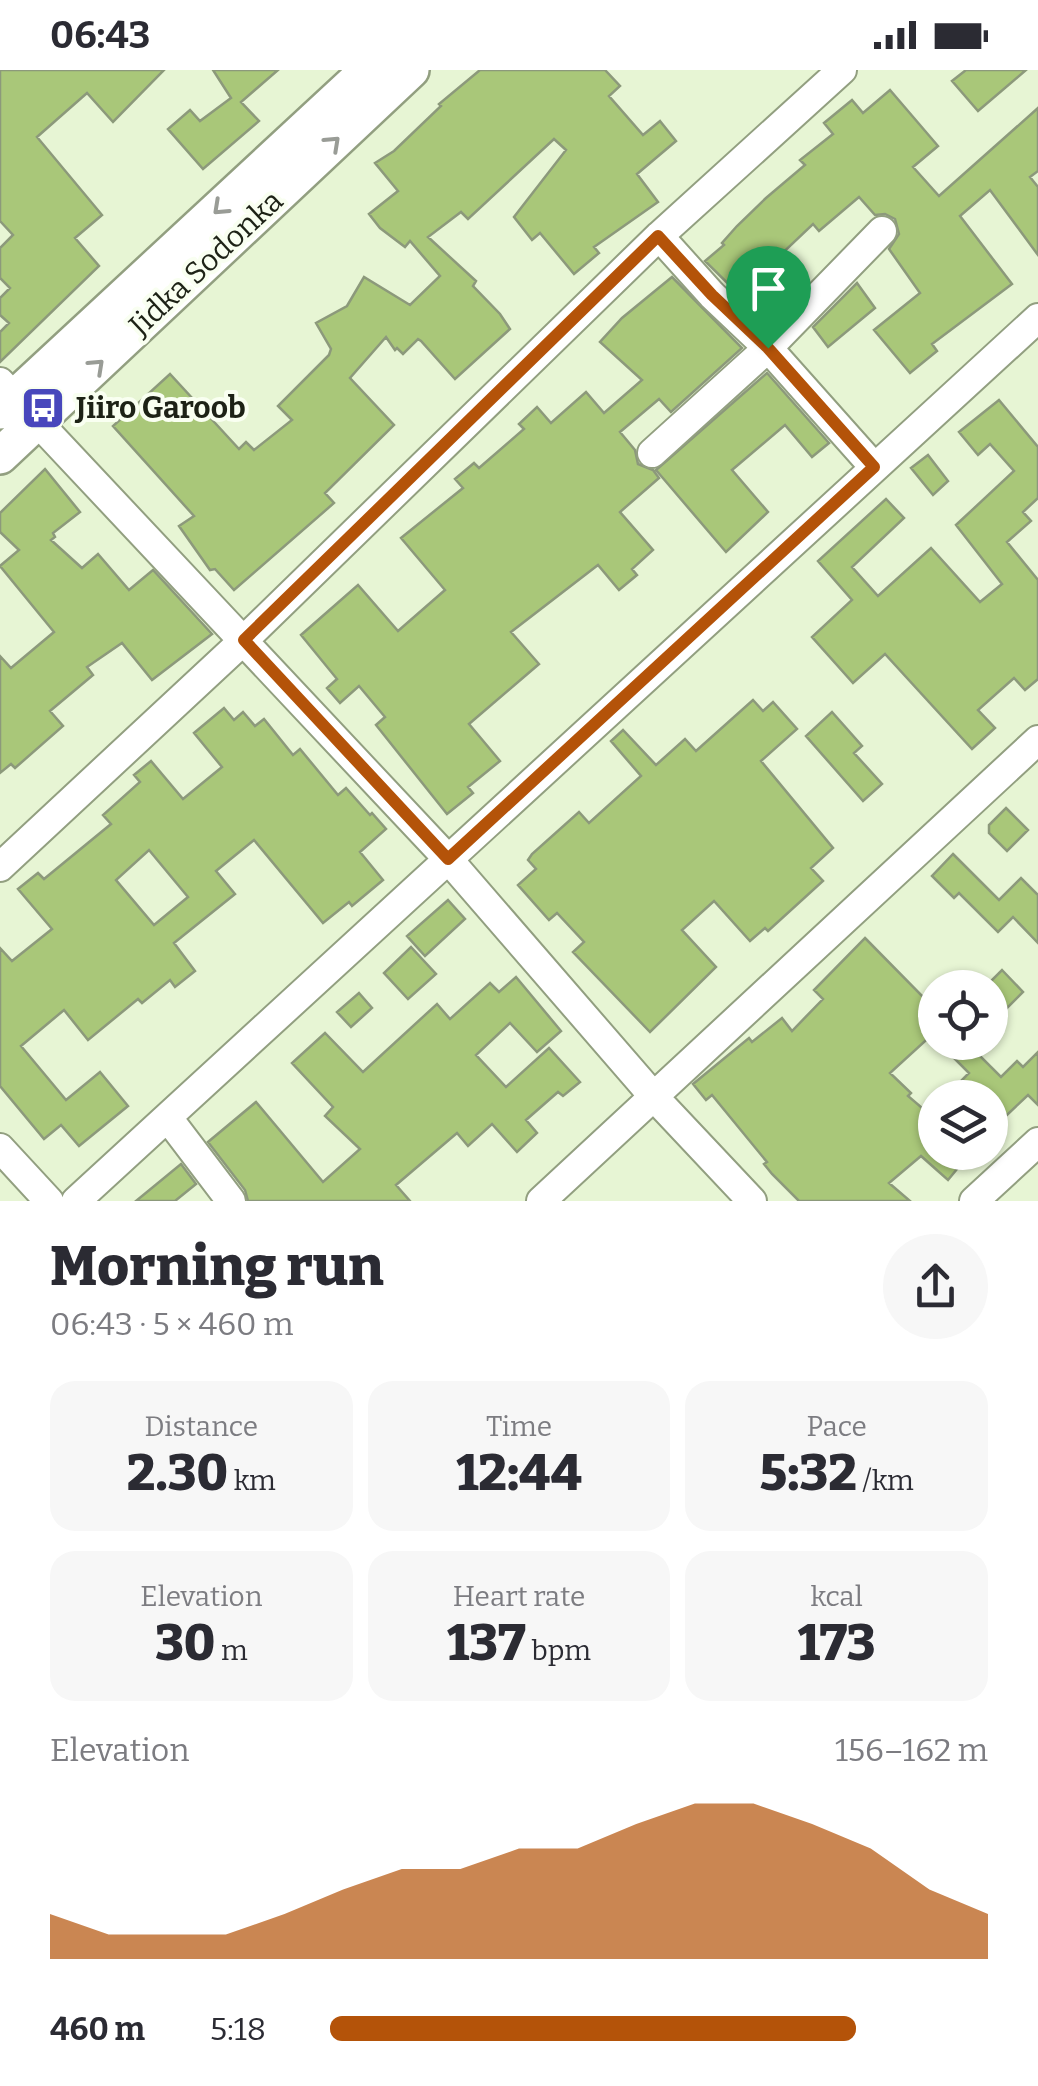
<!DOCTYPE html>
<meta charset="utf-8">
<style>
body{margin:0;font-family:Bitter,serif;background:#f7f7f7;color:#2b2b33;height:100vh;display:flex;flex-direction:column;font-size:38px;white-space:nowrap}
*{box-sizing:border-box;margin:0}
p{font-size:32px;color:#7c7c81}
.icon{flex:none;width:55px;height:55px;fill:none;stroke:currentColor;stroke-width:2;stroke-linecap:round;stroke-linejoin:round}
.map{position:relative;height:1131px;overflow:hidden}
.panel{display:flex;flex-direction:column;background:#fff;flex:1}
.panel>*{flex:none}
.buttons{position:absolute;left:918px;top:900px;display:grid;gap:20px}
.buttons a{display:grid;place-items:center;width:90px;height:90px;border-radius:50%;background:#fff;box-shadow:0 2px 8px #0004;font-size:50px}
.pin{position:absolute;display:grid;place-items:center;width:85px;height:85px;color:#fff;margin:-102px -42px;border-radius:50% 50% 50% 0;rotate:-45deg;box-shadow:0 0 10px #0007}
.pin .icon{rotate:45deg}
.round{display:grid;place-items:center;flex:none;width:105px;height:105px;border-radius:52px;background:#f7f7f7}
.headline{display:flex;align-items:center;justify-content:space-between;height:170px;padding:0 50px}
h1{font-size:55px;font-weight:800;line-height:75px}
.metrics{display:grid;grid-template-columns:repeat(3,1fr);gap:15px;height:170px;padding:10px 50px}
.metrics div{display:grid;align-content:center;border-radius:25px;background:#f7f7f7;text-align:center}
.metrics b{font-size:50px;font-weight:800}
.metrics small{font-size:28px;font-weight:400}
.metrics p{font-size:28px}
.chart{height:280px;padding:20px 50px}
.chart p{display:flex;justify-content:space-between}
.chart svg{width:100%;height:180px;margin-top:10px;fill:#b45309;opacity:.7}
ul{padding:0 50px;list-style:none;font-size:32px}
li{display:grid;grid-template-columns:160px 120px 1fr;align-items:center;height:75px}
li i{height:25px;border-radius:12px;background:#b45309}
.status{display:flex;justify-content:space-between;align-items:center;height:70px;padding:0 50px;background:#fff;direction:ltr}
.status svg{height:28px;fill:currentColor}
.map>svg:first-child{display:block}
.building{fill:#a9c779;stroke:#8c997b;stroke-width:2.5;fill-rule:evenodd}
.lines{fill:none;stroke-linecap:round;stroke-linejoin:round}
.minor-casing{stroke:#929f80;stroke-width:32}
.major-casing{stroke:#929f80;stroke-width:40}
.minor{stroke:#fff;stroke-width:28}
.major{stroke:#fff;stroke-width:35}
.oneway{stroke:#999c96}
.route-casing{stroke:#fff;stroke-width:20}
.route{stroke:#b45309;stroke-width:12}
.labels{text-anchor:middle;stroke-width:8;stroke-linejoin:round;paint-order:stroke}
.street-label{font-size:30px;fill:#1d2216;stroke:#f9fff1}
.poi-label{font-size:30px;font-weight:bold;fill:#1d2216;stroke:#f9fff1;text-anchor:start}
</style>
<div class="status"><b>06:43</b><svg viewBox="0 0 49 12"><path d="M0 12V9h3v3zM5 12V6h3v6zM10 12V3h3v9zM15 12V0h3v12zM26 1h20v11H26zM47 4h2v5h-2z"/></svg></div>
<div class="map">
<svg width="1038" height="1131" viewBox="0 0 1038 1131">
<rect width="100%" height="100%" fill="#e7f5d4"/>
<path class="building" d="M0 0H164L113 52 87 23 37 67 102 145 75 168 99 196 0 292V262L9 253 0 245V228L10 218 0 208V178L13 165 0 151Z
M213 0H278L241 32 259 51 203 99 168 59 190 40 200 51 231 28Z
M480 0H605L620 16 609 26 643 65 660 51 676 71 637 104 658 132 594 177 599 183 574 204 540 163 532 170 514 147 566 80 554 69 468 149 461 142 428 167 476 211 473 216 500 244 510 259 455 309 421 271 418 269 403 284 397 278 395 280 386 267 350 308 394 355 325 423 334 433 234 520 215 499 210 500 179 456 194 446 113 356 170 304 239 379 246 372 254 380 292 350 278 336 329 285 331 279 316 253 347 236 364 207 410 235 440 206 410 171 405 177 380 158 369 144 398 121 375 93 394 81 441 36 439 34Z
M966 0H1026L978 41 952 11Z
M890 20 938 76 913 97 939 126 1038 38V101L1030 107 1038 117V185L990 120 960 146 1012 214 932 274 937 281 910 303 874 260 920 223 889 179 899 164 895 149 885 144 875 145 859 127 819 161 813 154 772 193 799 221 768 253 705 191 724 175 722 173 737 156 766 128 805 95 800 90 833 64 824 53 852 30 863 43Z
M672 207 742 278 671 342 659 329 620 362 635 380 638 394 653 400 659 408 620 442 653 480 632 499 637 505 619 520 598 495 511 562 539 594 469 654 500 691 468 717 473 723 447 744 376 655 385 647 359 616 340 633 327 618 337 609 301 565 358 515 398 561 445 520 401 468 463 418 455 409 474 393 479 398 524 359 519 354 537 337 551 353 586 322 604 343 642 310 600 272 622 248Z
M857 213 875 238 828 277 813 257Z
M767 303 829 373 812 387 785 355 732 400 768 442 726 482 656 400Z
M999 330 1038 377V428L1023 442 1031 451 1007 472 1038 510V609L1025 620 1014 608 978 640 995 658 972 679 885 584 853 613 812 567 852 530 818 491 886 429 904 448 852 497 878 526 931 478 980 532 1002 514 956 455 1014 401 990 374 978 385 959 362Z
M928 385 948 411 933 425 911 398Z
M45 399 80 442 53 463 55 467 51 470 82 498 98 484 129 520 153 500 212 564 152 610 122 573 87 597 93 605 50 641 63 656 15 698 11 694 0 703V586L11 598 54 562 0 496 19 480 0 462V443Z
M753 630 763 641 773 632 797 659 761 691 833 778 811 798 823 811 768 861 765 858 750 871 714 831 682 860 716 897 650 962 573 882 584 872 557 843 549 850 518 815 536 799 528 790 532 784 579 742 589 753 641 706 611 671 623 660 656 695 685 669 696 681Z
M224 638 234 650 243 642 255 656 264 649 293 685 300 679 338 725 346 718 370 745 372 743 386 759 360 782 383 810 352 836 349 832 323 853 254 770 216 801 235 824 174 873 195 901 175 917 170 910 142 933 138 929 88 970 64 940 21 976 66 1030 100 1002 128 1036 79 1076 61 1055 44 1069 0 1016V878L12 891 52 859 18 819 38 803 44 809 111 754 103 745 140 712 134 705 151 691 183 729 222 697 194 663ZM149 780 188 827 154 855 116 810Z
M832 642 862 676 854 683 882 714 863 731 806 666Z
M1006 738 1028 760 1007 781 989 763V755Z
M953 784 999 830 1021 808 1038 825V873L1013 847 998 862 959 823 954 828 932 806Z
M448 830 465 849 425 886 407 866Z
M865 868 923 927 935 915V962L890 1003 911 1023 908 1026 935 1049V1082H971L948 1110 921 1086 889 1113 910 1131H799L772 1104 764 1094 767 1092 712 1025 706 1030 693 1014 749 968 752 972 782 948 792 961 823 929 814 920Z
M411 877 436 904 408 929 384 903Z
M1002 900 1023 922 990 955V912Z
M516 907 561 961 537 982 510 953 476 985 506 1017 549 978 580 1012 563 1026 558 1022 526 1050 537 1063 517 1082 492 1054 468 1076 457 1063 396 1115 410 1131H248L245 1120 208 1072 256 1032 323 1112 360 1079 325 1046 333 1037 292 993 325 963 363 1002 437 934 450 949 490 913 499 922Z
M359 923 372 938 351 957 337 942Z
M938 972H966L1001 1007 1017 991 1023 997 1038 982V1035L1028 1025 990 1061V1028H980L962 1010 969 1003Z
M181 1094 196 1114 175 1131H136Z"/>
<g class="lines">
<g class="minor-casing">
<path id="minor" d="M659 166 712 225 768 278 874 397
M0 312 448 789 655 1028 752 1131
M652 383 768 278 882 161
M0 797 244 570 659 166 842 0
M168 1048 231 1131
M0 1078 49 1131
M76 1131 1038 248
M541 1131 1038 670
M974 1131 1038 1072"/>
</g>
<g class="major-casing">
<path id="major" d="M0 341 368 0
M0 386 411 0"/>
</g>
<use href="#minor" class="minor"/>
<use href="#major" class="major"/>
</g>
<defs><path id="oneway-chevron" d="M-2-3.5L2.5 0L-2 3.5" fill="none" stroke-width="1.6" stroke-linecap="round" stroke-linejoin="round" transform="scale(2.5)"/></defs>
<g class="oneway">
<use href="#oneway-chevron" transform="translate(333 73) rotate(-43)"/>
<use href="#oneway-chevron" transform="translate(220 138) rotate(137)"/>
<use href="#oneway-chevron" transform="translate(97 296) rotate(-43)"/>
</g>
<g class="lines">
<g class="route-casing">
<path id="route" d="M658 166 712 225 768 278 874 397 448 789 244 570Z"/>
</g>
<use href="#route" class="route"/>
</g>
<defs>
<g id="bus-square" transform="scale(2.25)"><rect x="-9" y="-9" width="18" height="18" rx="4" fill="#4847bc" stroke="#f9fff1"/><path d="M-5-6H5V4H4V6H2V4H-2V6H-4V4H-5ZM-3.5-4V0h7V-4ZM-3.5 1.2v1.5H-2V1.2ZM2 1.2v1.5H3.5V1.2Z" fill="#fff"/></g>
</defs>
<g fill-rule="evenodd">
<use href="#bus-square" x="43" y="338"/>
</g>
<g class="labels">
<g class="street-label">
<text transform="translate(206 193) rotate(-43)" y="10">Jidka Sodonka</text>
</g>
<g class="poi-label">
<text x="76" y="348">Jiiro Garoob</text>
</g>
</g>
</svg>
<div class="buttons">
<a><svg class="icon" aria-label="locate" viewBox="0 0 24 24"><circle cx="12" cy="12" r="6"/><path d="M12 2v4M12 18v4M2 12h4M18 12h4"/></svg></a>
<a><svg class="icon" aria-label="layers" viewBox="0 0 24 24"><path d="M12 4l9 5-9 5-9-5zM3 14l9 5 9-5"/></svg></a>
</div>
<div class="pin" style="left:768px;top:278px;background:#1e9e55"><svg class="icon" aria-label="arrive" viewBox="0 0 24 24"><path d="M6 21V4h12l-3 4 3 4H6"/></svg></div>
</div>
<section class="panel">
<div class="headline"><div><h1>Morning run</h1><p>06:43 · 5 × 460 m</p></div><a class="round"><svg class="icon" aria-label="share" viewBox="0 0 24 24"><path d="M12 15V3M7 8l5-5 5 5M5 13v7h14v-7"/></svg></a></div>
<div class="metrics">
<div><p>Distance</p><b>2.30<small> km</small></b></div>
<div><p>Time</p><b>12:44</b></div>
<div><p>Pace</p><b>5:32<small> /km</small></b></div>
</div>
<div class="metrics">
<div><p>Elevation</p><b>30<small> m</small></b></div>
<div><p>Heart rate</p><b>137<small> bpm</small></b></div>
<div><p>kcal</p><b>173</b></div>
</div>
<div class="chart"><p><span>Elevation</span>156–162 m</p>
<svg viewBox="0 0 160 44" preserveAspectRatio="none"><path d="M0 44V33L10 38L20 38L30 38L40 33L50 27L60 22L70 22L80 17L90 17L100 11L110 6L120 6L130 11L140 17L150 27L160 33V44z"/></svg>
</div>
<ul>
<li><b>460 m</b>5:18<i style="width:80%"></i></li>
</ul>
</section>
